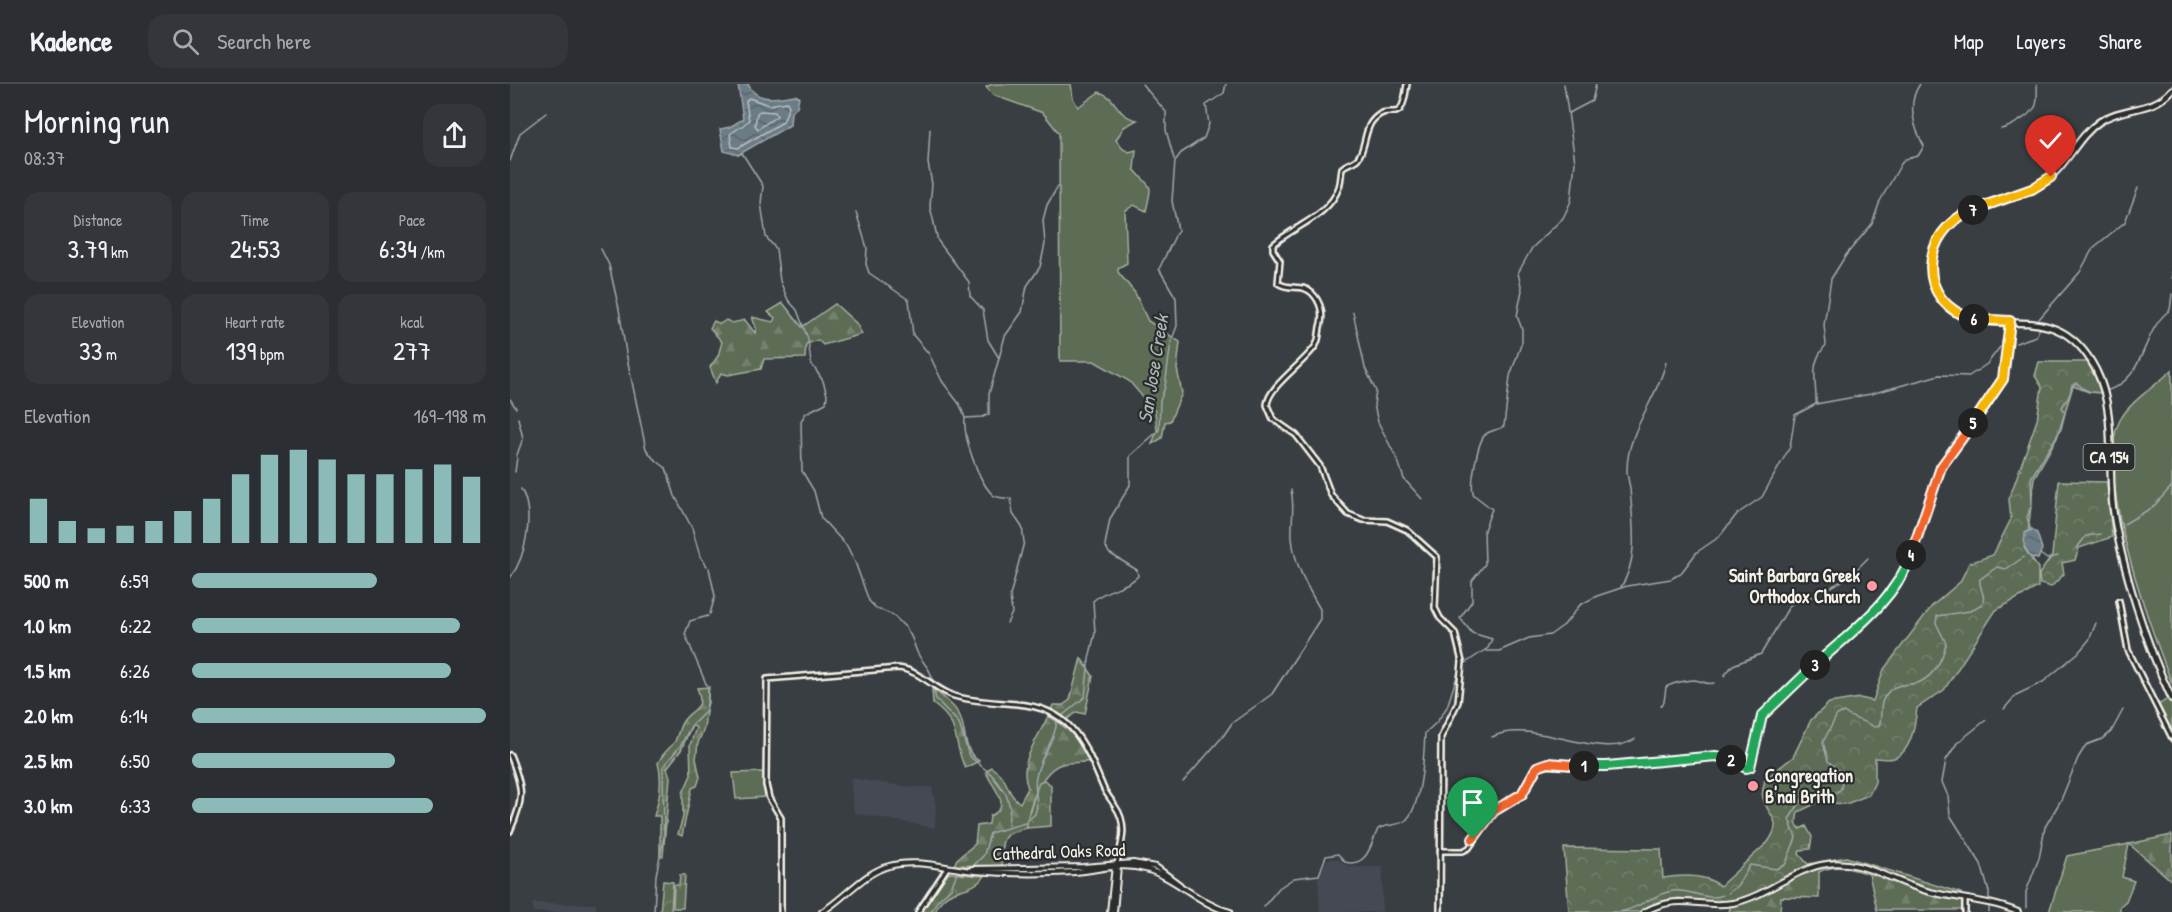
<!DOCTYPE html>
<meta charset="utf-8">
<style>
body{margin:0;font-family:"Patrick Hand",sans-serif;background:#33363a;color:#f1f3f6;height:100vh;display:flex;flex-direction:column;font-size:22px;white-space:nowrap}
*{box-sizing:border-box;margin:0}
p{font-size:20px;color:#a6a8ac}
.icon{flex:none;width:33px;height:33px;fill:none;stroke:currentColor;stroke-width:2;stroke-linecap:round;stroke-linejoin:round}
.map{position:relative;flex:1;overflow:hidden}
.sheet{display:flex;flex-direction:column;background:#2b2e32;width:510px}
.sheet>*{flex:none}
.pin{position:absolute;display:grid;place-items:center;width:51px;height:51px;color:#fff;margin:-62px -26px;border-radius:50% 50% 50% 0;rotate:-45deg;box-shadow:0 0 6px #0007}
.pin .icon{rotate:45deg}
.km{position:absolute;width:30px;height:30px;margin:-15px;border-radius:50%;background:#222;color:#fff;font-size:16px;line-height:30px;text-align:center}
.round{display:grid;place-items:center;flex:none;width:63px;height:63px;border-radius:18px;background:#33363a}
.headline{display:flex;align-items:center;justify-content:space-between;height:102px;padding:0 24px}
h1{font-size:33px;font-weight:600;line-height:45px}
.figures{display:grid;grid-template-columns:repeat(3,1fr);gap:9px;height:102px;padding:6px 24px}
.figures div{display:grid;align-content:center;border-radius:15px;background:#33363a;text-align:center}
.figures b{font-size:26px;font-weight:600}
.figures small{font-size:16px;font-weight:400}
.figures p{font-size:16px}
.chart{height:168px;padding:12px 24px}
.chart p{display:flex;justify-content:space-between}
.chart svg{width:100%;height:108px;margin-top:6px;stroke:#8bbbb9;stroke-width:6}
ul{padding:0 24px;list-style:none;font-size:20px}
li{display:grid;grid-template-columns:96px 72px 1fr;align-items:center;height:45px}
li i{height:15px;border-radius:8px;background:#8bbbb9}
header{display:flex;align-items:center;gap:36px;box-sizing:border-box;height:84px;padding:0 30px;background:#2b2e32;border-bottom:2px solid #474a4d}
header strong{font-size:28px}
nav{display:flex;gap:33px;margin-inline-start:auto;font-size:21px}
.search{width:420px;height:54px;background:#33363a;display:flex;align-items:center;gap:15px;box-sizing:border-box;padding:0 21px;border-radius:18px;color:#a6a8ac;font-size:22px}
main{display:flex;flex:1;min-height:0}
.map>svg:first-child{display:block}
.built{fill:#444a52}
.green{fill:#5c6c54;stroke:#a8ae9e;stroke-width:1.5}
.forest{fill:url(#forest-firs);stroke:#a8ae9e;stroke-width:1.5}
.park{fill:url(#park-crowns);stroke:#a8ae9e;stroke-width:1.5}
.water{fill:url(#water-waves);stroke:#a1aaad;stroke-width:1.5}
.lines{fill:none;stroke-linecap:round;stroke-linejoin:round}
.shore{stroke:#bdc2c1;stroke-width:1.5}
.stream{stroke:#a1aaad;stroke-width:1.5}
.tertiary-casing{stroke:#f4f1e8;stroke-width:8}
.secondary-casing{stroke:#f4f1e8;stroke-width:8}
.primary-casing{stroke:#f4f1e8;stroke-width:9}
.tertiary{stroke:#2a2d2e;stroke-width:3}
.secondary{stroke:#2a2d2e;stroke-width:4}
.primary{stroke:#2a2d2e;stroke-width:4.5}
.split-1-casing{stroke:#fff;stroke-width:12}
.split-2-casing{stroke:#fff;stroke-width:12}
.split-3-casing{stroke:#fff;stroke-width:12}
.split-4-casing{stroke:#fff;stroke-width:12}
.split-5-casing{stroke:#fff;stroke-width:12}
.split-6-casing{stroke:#fff;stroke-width:12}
.split-7-casing{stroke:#fff;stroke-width:12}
.split-8-casing{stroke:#fff;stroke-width:12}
.split-1{stroke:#f0652b;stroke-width:8}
.split-2{stroke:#22a559;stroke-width:8}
.split-3{stroke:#22a559;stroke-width:8}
.split-4{stroke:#22a559;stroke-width:8}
.split-5{stroke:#f0652b;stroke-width:8}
.split-6{stroke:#f5b400;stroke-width:8}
.split-7{stroke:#f5b400;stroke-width:8}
.split-8{stroke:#f5b400;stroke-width:8}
.poi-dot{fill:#ff9aa2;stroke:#2a2d2e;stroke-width:2}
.labels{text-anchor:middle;stroke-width:4.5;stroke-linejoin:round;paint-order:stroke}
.shield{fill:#2a2d2e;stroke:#b7b6b0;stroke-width:1.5}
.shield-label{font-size:16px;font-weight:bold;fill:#f4f1e8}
.poi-label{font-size:18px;font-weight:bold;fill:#f4f1e8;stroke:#2a2d2e;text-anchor:end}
.street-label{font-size:18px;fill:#f4f1e8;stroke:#2a2d2e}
.water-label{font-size:20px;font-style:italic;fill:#afb6b7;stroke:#2a2d2e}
</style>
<header>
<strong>Kadence</strong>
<div class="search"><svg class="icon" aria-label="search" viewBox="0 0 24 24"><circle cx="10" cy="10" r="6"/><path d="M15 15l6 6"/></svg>Search here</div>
<nav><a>Map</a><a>Layers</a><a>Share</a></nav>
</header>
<main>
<section class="sheet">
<div class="headline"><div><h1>Morning run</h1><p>08:37</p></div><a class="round"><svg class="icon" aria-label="share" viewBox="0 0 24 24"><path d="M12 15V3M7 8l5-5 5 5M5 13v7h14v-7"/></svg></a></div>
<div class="figures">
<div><p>Distance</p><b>3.79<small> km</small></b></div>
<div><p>Time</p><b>24:53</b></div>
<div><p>Pace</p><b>6:34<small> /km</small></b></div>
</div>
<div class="figures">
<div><p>Elevation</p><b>33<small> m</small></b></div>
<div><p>Heart rate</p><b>139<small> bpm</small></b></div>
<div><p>kcal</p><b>277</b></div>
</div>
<div class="chart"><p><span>Elevation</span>169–198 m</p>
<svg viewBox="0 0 160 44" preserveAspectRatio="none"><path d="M5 44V26M15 44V35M25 44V38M35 44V37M45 44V35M55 44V31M65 44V26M75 44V16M85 44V8M95 44V6M105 44V10M115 44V16M125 44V16M135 44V14M145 44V12M155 44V17"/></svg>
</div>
<ul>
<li><b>500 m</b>6:59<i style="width:63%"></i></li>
<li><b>1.0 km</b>6:22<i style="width:91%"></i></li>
<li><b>1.5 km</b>6:26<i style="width:88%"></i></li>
<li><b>2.0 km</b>6:14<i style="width:100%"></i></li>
<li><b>2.5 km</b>6:50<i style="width:69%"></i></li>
<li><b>3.0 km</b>6:33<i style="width:82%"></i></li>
</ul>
</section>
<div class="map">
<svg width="1662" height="828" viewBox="0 0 1662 828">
<defs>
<pattern id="forest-firs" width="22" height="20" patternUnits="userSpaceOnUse" patternTransform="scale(1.5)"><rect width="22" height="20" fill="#5c6c54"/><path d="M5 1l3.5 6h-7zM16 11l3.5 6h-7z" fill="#74816d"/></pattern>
<pattern id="park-crowns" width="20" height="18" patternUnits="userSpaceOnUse" patternTransform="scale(1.5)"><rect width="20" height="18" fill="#5c6c54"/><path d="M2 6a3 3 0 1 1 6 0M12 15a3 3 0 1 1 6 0" fill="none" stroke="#74816d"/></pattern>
<pattern id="water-waves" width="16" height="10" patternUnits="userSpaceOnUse" patternTransform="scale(1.5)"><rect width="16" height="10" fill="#6a7b86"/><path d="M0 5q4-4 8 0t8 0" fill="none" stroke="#5b6469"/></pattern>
</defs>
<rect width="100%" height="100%" fill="#393e43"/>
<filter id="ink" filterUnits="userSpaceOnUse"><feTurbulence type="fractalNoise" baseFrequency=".0167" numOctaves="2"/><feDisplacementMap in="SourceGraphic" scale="12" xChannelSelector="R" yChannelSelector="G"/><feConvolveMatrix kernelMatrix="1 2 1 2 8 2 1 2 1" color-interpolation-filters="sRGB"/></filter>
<g filter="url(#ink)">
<path class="built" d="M340 694 400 703H422L426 722 425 744 344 729Z
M818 775H827L840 783H873L872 828H810L808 794Z
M22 819 86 820V828H24Z"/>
<path class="green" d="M482 0H561L563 14 568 23 589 8C608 13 604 31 627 36L614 43 606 56 613 65 619 68 626 66 624 85C642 107 643 96 636 127L624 121 615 127 617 179 608 184V188L625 209 638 237 670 258 667 285 672 309 660 337 655 338 652 354 642 360 647 347 645 327 619 297 584 277H550L549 49 533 29 483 11 476 3Z
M1662 286V600C1641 545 1582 389 1610 336 1621 316 1646 302 1662 286Z
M1662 612V660L1644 624Z
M255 688 256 713 226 715 223 689Z
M1619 760 1612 793 1624 797 1616 817 1610 822V828H1539L1557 772Z"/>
<path class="forest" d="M273 219 292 243 325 220 346 239 352 250 313 261 308 256 296 260 295 274 254 275 251 285 218 291 211 289 206 299 200 283 208 272 212 258 200 244 204 237 210 240 216 236 222 239 235 236 245 249 246 244 242 233 263 238 265 234 258 228Z
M571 574 583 592 575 630 567 628 557 635 541 626 543 621H553L560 616Z
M199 603 194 644 188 659 186 675 190 693 187 702 182 704 172 752 168 750 173 733V709L181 691 180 661 186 644 184 642 181 643 171 666 157 684 160 693 153 772H150V732H144C150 714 153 697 148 679 154 667 161 664 165 657 168 651 169 644 172 639 179 624 197 628 187 604Z
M422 605C431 610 443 621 449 630 457 645 452 667 469 677L455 684C442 656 452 641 423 620Z
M538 632C557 642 571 657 581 677 572 679 560 678 552 680 531 686 517 724 517 744 490 749 491 755 492 782L444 781 447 775 465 760 467 742 479 740 480 732C504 721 482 704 476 688L481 683C502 697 494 708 510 719L518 704C507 679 528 655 538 632Z
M1662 751V797L1619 760Z
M1336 773 1451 809 1453 826H1367L1359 790C1342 785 1326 779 1309 788V814L1271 813 1270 828H1219L1221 820 1302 785 1298 780Z"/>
<path class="park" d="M1529 278H1580L1591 309 1579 308 1563 302 1547 354 1524 394 1517 458 1514 464 1528 484V503L1486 526 1434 606 1407 624C1405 639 1402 668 1384 674 1379 676 1371 674 1365 674V698L1359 711 1336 720 1309 718 1288 728 1286 739 1290 745 1296 742 1302 753 1300 765 1290 766 1289 770 1302 785 1246 813 1212 821 1169 814 1148 818 1129 828H1059L1054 764 1151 765 1153 794C1171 791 1196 790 1210 802L1258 758C1274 735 1259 735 1253 714 1251 709 1254 701 1255 695L1283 673 1301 636 1319 619 1350 614 1363 617 1374 585 1422 522 1450 498 1459 479 1483 471 1501 435 1499 415 1527 336 1532 303 1525 292Z
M1549 397 1597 398 1602 453 1569 464 1565 476 1552 479 1554 490 1541 503 1530 500 1529 490 1542 472Z
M534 696 541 701V742L517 744V736L529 698Z
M439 789 475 792C458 813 436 799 425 828H410L415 818Z
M170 791H175L173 824H163L164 801H169Z
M153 797 163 798 161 828H150Z"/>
<path class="water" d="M228 0H238C247 20 267 13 285 11L289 13 287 23 281 29 280 41 228 71 214 67 210 45 220 43 233 35Z
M1522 445 1527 449 1532 465 1528 475 1520 473 1514 462 1515 449Z"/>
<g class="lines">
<path class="shore" d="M239 14 259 21 277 18 279 22 273 38 228 64 222 63 220 50 239 37 236 17Z
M250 27 265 28 267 32 248 45 245 41 247 29Z"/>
<path class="stream" d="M632 0 656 28V46L664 75
M1059 29 1082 17 1086 0
M420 45 418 79 422 100 420 122 428 157 459 198 460 212 473 226 478 256 489 274 479 310V330L473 333 455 334C453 353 468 397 483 411 488 415 495 413 501 415L503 430 512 443 514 458 500 512 502 529 497 539
M1491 45C1498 44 1502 41 1509 37 1528 25 1528 22 1527 0
M228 71 232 69 253 102 251 119 256 153 266 165 270 197 278 216 287 226 298 255 301 279 313 297 317 311 316 319 296 329 291 337 292 387 304 407 311 434 337 462 345 478 359 517 366 524 383 531 395 543
M0 77 10 49 36 29
M346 128 357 164 356 180 359 189 399 216 403 251 419 270 432 297 450 321 455 334
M91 165 99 181 109 225 116 269 136 365 143 374 156 384 165 412 182 444 190 472 197 482
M1662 188V194
M843 228 855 284 866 307 864 321 868 338 888 377 894 395 912 415
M1529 235 1570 188 1583 164 1615 138 1628 104
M1506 259 1526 252 1530 244
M489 274 495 252 512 228 517 202 530 183 535 160 533 136 537 121 548 102
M0 315 6 324
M1306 320 1361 310 1429 291 1459 292 1477 280 1490 263
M7 371 13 354 8 334
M5 388 7 373
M1614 440 1643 423 1662 402
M1521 447 1517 433 1522 421 1521 394 1551 345 1555 329 1552 323 1560 310 1562 301 1567 299C1575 307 1582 310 1592 308 1638 298 1629 248 1660 226L1662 210
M1566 465 1576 452 1591 450
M1530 470 1537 475 1548 472
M199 484 205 512 200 530
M0 494C16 473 25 429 11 405
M1111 503C1130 473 1122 437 1120 404 1119 398 1117 392 1117 386 1117 346 1148 314 1156 278
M1321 503 1339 493 1358 474
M396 545C403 552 403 559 407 568 412 579 422 585 423 599
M976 567H989L1019 554 1040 551 1054 541 1070 521 1087 512 1117 502 1161 495 1171 489 1187 468 1209 453 1227 430 1252 413 1280 363 1285 331 1306 320C1307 297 1298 281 1316 261L1314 241 1321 195 1336 171 1362 140 1370 117 1391 80 1395 75 1408 72 1414 62C1403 43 1397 18 1410 0
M954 580 978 564 982 555 962 549 950 534 962 517V497L975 480 974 446 982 425 964 411C959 403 968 355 976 350 981 346 989 346 994 342L1000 292 1012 258V245L1007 232 1012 206 1008 189 1022 164 1053 134 1061 117 1065 78 1054 0
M1214 592 1223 581 1251 570 1280 521 1294 513H1303
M197 602 175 550 180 537 198 532
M423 603 426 615 449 639 459 672 481 690 496 710 500 723 498 741
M1151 622 1154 618 1156 603C1163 599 1177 596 1185 596 1193 597 1196 601 1204 599
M1494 625 1506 611 1533 598 1568 569 1579 556 1586 539
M1476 636 1447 659 1436 676 1432 698 1438 712 1440 731 1471 780 1479 808V828
M982 653C1021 633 1091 678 1125 655
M673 698 714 651 722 639 762 610 810 535V525C797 503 784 479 782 454 781 436 785 424 781 406
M463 782 474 771 480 749 515 739 525 730C530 718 523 705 526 693 530 671 545 658 547 636L575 613 579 575 585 549 583 517C596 504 618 504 628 492L627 486 599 469 595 461 600 435 620 401V372L649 346 650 317 655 303 661 258 667 242 666 214 649 185 668 146 662 117 665 77 671 69 694 54 699 40 696 21 714 9 716 0
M1218 809 1227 802 1240 781 1266 785 1275 781 1286 754 1279 735 1294 713 1304 708 1322 712 1331 705 1333 690 1318 677 1313 658 1327 631 1334 628C1343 636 1354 636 1364 643L1369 642C1374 629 1366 621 1379 607 1388 598 1400 602 1410 598 1425 591 1433 574 1436 559L1426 539 1427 532 1460 527 1472 520C1477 511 1468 504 1470 495L1487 483 1496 485 1514 473
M754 822 769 804 784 794 809 791 816 772 828 770 835 778C858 784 861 759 868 745 877 740 888 742 895 737 912 724 914 669 915 649L927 638 937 623 949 586
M1516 824V808L1529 774 1535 743 1551 716 1568 674 1576 661 1592 655 1601 648 1613 626
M144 828 146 791 154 753 153 683 171 661 181 642 195 628 198 619V604
M421 828 427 817 441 804 447 789
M1109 828C1128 826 1143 810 1162 807 1180 804 1195 818 1213 811"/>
<g class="tertiary-casing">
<path id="tertiary" d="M897 0C891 47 882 16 864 35 854 44 856 64 848 74 844 79 837 79 832 84 831 90 831 97 829 103 819 133 783 142 763 161V166L770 177 768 199C779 207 792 199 802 209 811 218 814 231 810 243 809 249 809 256 806 261 796 278 758 302 757 321L763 335 786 351 810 382 821 411 838 430 853 436 877 437 897 446 927 473 925 524 930 534 945 549 952 578 948 618 931 653 930 828
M1609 517 1618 566 1662 654
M0 671C13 704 15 714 0 747
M930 767H953L959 764 984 727 1012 710 1024 686 1031 681 1097 682 1206 672 1220 675 1236 684 1240 683 1249 642 1256 628 1366 524 1393 491 1431 383 1479 318 1493 295 1500 238
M271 828V734L259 714 256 701 257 595 388 584C409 586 424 605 444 612 464 618 487 618 507 620 562 624 575 660 593 703 596 710 601 715 605 722 618 740 612 758 607 779
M408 828 437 784
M1455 828V815"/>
</g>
<g class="secondary-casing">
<path id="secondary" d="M462 785 573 783 623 779 646 783 670 801
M312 828C335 814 353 789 379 782 406 774 438 785 465 787 498 790 534 790 566 788 589 786 612 778 635 785 666 793 688 820 720 828
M600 828 605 782
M604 828 608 782
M1134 828C1172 808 1188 825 1223 819 1255 813 1280 788 1311 781 1350 772 1383 799 1420 808 1449 815 1479 816 1508 828"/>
</g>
<g class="primary-casing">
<path id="primary" d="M1662 6C1643 29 1612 22 1589 38 1566 54 1557 83 1531 100 1508 115 1478 117 1455 129 1421 147 1409 194 1437 221 1480 262 1545 206 1586 286 1607 328 1597 380 1603 425 1611 481 1637 563 1662 615"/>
</g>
<use href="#tertiary" class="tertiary"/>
<use href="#secondary" class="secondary"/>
<use href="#primary" class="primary"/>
</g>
</g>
<g class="lines" filter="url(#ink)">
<g class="split-1-casing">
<path id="split-1" d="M963 755 984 727 1012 710 1027 683 1038 679 1074 682"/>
</g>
<g class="split-2-casing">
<path id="split-2" d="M1074 682H1097L1206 672 1221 676"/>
</g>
<g class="split-3-casing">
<path id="split-3" d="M1221 676 1236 684 1240 683 1252 632 1305 581"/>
</g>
<g class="split-4-casing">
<path id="split-4" d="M1305 581C1340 549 1385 517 1401 471"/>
</g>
<g class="split-5-casing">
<path id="split-5" d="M1401 471 1431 383 1463 339"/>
</g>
<g class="split-6-casing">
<path id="split-6" d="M1463 339 1493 295 1500 237 1464 235"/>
</g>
<g class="split-7-casing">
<path id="split-7" d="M1463 126C1410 146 1404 219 1464 235"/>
</g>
<g class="split-8-casing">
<path id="split-8" d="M1463 126 1522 105 1541 93"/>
</g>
<use href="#split-1" class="split-1"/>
<use href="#split-2" class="split-2"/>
<use href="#split-3" class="split-3"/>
<use href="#split-4" class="split-4"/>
<use href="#split-5" class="split-5"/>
<use href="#split-6" class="split-6"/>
<use href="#split-7" class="split-7"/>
<use href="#split-8" class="split-8"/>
</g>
<g class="poi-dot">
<circle cx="1362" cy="502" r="6"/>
<circle cx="1243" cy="702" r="6"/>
</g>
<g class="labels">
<rect class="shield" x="1573.5" y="360" width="51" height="26" rx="4.5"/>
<g class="shield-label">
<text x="1599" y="379">CA 154</text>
</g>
<g class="poi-label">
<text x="1350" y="498">Saint Barbara Greek<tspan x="1350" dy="21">Orthodox Church</tspan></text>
<text x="1255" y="698" text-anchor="start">Congregation<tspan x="1255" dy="21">B'nai Brith</tspan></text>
</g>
<g class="street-label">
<text transform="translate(549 768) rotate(-2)" y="6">Cathedral Oaks Road</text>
</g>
<g class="water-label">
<text transform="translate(643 285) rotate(-81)" y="7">San Jose Creek</text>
</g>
</g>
</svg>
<div class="pin" style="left:963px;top:755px;background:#1e9e55"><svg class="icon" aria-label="arrive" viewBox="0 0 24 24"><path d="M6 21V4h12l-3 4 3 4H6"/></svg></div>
<div class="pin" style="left:1541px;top:93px;background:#d93025"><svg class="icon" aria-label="check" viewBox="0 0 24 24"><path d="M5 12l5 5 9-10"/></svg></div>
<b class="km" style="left:1074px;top:682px">1</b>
<b class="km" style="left:1221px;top:676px">2</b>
<b class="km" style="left:1305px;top:581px">3</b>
<b class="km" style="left:1401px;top:471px">4</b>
<b class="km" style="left:1463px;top:339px">5</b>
<b class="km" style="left:1464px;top:235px">6</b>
<b class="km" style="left:1463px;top:126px">7</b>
</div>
</main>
